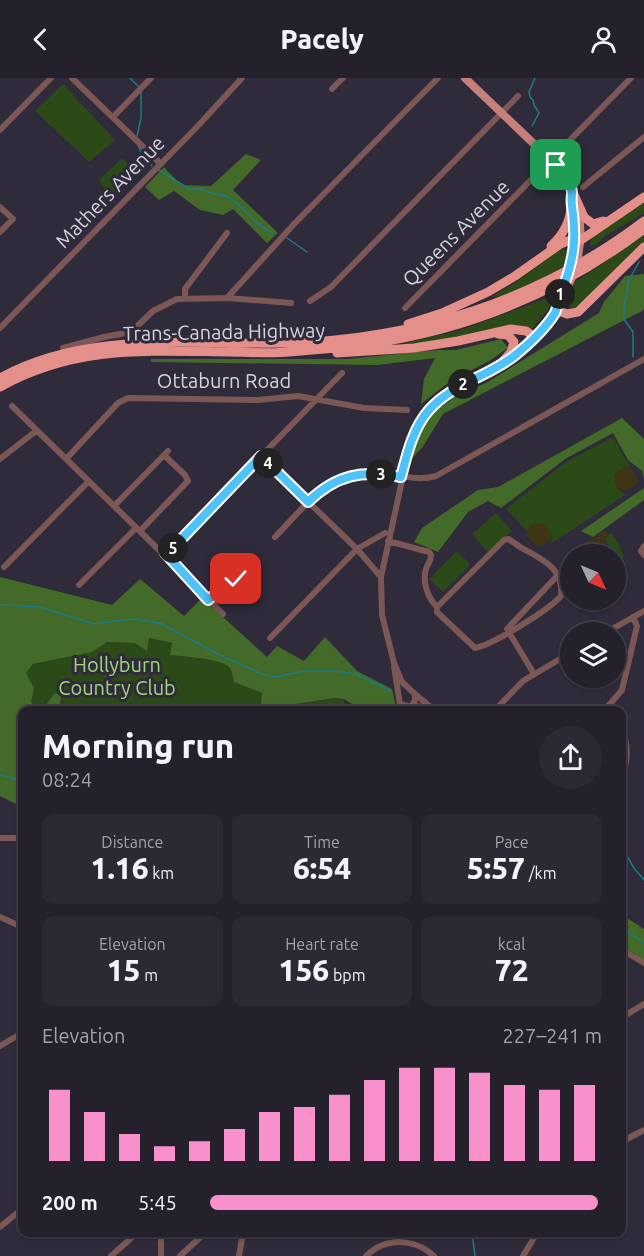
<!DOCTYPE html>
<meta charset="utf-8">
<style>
body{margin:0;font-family:Ubuntu,sans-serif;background:#2c2834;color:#f1f3f6;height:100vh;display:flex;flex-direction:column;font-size:22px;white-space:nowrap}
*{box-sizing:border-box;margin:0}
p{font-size:20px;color:#a3a3a9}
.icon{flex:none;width:33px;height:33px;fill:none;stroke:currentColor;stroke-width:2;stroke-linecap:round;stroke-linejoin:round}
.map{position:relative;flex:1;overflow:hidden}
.sheet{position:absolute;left:18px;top:628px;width:608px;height:531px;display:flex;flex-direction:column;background:#24202c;border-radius:12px;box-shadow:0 2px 4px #0004,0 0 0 2px #413e48}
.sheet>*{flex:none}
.needle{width:39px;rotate:134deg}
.controls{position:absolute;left:560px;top:466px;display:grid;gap:12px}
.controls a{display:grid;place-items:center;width:66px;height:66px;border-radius:50%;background:#24202c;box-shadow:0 2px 4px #0004,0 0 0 2px #413e48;font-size:30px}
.pin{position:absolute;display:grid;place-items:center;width:51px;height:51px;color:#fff;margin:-26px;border-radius:12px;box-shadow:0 3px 9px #0006}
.km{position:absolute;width:30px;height:30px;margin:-15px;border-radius:50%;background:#222;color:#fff;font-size:16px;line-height:30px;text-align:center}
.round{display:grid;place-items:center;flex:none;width:63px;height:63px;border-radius:32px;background:#2c2834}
.head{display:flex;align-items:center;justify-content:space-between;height:102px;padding:0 24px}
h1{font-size:33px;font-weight:800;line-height:45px}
.stats{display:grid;grid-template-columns:repeat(3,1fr);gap:9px;height:102px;padding:6px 24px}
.stats div{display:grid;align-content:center;border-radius:12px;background:#2c2834;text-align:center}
.stats b{font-size:30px;font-weight:800}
.stats small{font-size:16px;font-weight:400}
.stats p{font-size:16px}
.chart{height:168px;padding:12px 24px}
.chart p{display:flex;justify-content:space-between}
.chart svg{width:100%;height:108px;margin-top:6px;stroke:#f890cb;stroke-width:6}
ul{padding:0 24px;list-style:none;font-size:20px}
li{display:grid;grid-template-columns:96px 72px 1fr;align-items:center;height:45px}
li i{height:15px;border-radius:8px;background:#f890cb}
header{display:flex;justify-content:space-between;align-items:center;height:78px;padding:0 24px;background:#24202c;font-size:27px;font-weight:800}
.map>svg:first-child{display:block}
.green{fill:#2c4a17}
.forest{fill:#436a28}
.sand{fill:#3e3515}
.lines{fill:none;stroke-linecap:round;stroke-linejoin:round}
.stream{stroke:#1c7c84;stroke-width:1.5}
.minor{stroke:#7b5856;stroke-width:6}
.major{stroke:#c67f7b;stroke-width:8}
.highway{stroke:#e48f8a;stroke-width:9}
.route-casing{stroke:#fff;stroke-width:12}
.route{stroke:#4fc3f7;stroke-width:8}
.labels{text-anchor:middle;stroke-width:6;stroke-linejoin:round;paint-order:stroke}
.street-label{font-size:20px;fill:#d6d3dd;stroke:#302b3b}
.park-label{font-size:20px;fill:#9fd77b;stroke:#302b3b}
</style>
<header><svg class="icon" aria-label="back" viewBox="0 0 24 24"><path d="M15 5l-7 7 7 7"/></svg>Pacely<svg class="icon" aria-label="person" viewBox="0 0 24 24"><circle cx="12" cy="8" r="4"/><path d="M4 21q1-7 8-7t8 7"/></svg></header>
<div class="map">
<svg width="644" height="1178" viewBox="0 0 644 1178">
<rect width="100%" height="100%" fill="#302b3b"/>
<path class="green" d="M63 6 115 62 89 84 35 33Z
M122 80 127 85 133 101 109 119 99 102Z
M644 125V135L605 158 596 167 590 168 591 160Z
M644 158V166L581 229 573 230 569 228 568 222 575 204Z
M570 169 568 185C547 198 515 219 491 219L513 206 557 174Z
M553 218 552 226 530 253 509 249 488 251 453 261 403 269 402 266 461 252Z
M613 359 630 389 619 393 617 410 625 417 552 465 551 462 553 458 531 447 527 453 506 431 566 384Z
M496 435 512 453 489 475 472 456Z
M611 455 619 466 624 480 618 483C615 475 606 467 605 459Z
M457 473 469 485V488L443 514 429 501Z
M148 560 172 565 170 577C181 578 224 581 230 590 233 593 233 600 234 604L262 615 261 627 283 628 334 620 343 621 348 633H59L60 618 55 615 41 633H38L31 624 26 595 33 586 92 574 107 564 135 565Z"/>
<path class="forest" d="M246 76 261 82 233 112 278 155 267 165 233 131 223 137 200 132 174 113 159 122 145 109 164 89 181 107 211 108Z
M644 196V231L642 233 443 336 422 370 410 382 419 354 436 332 460 316 486 305 599 235 604 224 625 198Z
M501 261 508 270 489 283 452 302 421 326 424 301 435 280 377 287 151 284V281H347L438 272H456Z
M622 340 644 361V401L642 393 628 382 613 355 565 381 501 430 488 423 468 434 438 474 414 464 422 450 478 412 498 409Z
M644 410V422L593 459 581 453Z
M0 499 112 527 140 501 184 538 202 520 267 579 277 568 304 583 325 559 357 593 392 611 397 633H363L344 621 334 620 283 628 261 627 262 615 234 604C233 600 232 593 230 590 224 581 181 578 170 577L172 565 149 560 147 573 135 565 107 564 92 574 33 586 26 595 34 610 31 624 38 633H22V729L0 718Z
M55 615 61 618 59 633H41Z
M621 836 644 851V882L621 867Z"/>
<path class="sand" d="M624 389H630L639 404 625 413 617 410 615 406 614 397Z
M538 445 546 447 553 458 545 466 537 469 527 458V453L531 447Z
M604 453 607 457 604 462 614 477H570V484L568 478 572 474Z"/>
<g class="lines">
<path class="stream" d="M130 0 138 8
M532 48 539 35 534 27 533 22 530 19 529 14 535 0
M137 58 141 40V14
M138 67 143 79 152 88
M159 92 189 111H203C211 118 217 114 226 118 244 127 254 148 273 155
M287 160 307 174
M633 279V254L624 241V229L629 202 639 184
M0 527 40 529 94 546 132 541 160 545 218 576 264 597 276 599 304 593H334L356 596 390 613
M0 697 22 703
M621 768 634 790 644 802
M621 851 644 864
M472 1155 475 1178"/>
<path class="minor" d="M72 0 161 86
M332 11 343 0
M113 39 151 0
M0 52 51 0
M583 109 644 59
M0 129 13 141 0 154
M185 219V211L227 155
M227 220 295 145 438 0
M310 223 331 209 518 18
M405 230 631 0
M0 250 195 51 242 0
M63 270 104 259 131 254 153 233 177 221 227 220 291 225
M12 328 159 472 165 475 223 536
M261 378 357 471 381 499
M0 381 36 353
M66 381 118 325 128 320 258 322 298 318 364 330 407 332
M114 428 168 373
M140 453 188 403 185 397 164 377
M275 459C309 424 331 390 386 396 404 398 418 403 436 398L644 281
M508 461C512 463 516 466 520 469 541 481 564 489 561 518 549 532 492 567 475 570L437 534V529L504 462Z
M388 463 429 474 431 477C431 484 428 485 426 491 422 504 428 520 437 529
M644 468 641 473 644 477
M165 475 169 473 342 295
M4 489 88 404
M79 507 136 450
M208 522 236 501
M605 555 644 533
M270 560 357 471 385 455
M394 588 401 633
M534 596 507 551 558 497
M415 616 432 630
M400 625C409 632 417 623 431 633
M412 627 415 622V616L402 604 394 585 382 537 381 499 410 366 427 334 434 327 454 311 507 284 535 259
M494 633 523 603 570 575
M604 633 622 612 637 548 633 539
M621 644C627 664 630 682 621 702
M0 760H22
M0 839 22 849
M621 871 644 885
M621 940 644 926
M0 968 22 955
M621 1064 644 1052
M0 1149 22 1131
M161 1155V1178
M111 1178 137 1155
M180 1178 205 1155
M239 1178 243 1155
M366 1178C386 1159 414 1160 434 1178
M523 1178 537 1155"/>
<path class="major" d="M465 0 556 87 565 98 573 116
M569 194 575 163 572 132
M535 259C566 224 588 178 578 131"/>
<path class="highway" d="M572 112 584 139 593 146 603 143
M551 168C563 157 571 142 571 126
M556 232 567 236 578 234 644 169
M408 246 442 235 488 214 515 198 559 167 567 163 581 162 644 119
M337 275 414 270 458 263 511 251 526 253 535 259
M497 290 511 274 514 264 508 257 498 256
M0 300C87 252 190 267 285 265 415 262 540 222 644 143
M0 309C76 267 147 273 230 274 249 274 270 276 289 274 318 271 347 270 375 265 473 250 565 211 644 151"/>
</g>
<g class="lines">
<g class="route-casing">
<path id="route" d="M236 501 229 505 208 522 165 475 170 473 261 378 308 424C337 396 362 392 401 399 407 376 413 350 429 332 452 306 487 299 514 278 529 266 545 251 555 235 558 228 559 220 562 213 574 181 577 161 572 128 571 123 572 119 572 114 571 104 562 94 556 87"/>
</g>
<use href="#route" class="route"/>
</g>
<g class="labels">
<g class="street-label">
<text transform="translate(110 114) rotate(-46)" y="7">Mathers Avenue</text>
<text transform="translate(456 155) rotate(-45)" y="7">Queens Avenue</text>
<text transform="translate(224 254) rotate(-1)" y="7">Trans-Canada Highway</text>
<text x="224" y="310">Ottaburn Road</text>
</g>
<g class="park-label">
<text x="117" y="594">Hollyburn<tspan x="117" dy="23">Country Club</tspan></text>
</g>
</g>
</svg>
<div class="controls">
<a><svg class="needle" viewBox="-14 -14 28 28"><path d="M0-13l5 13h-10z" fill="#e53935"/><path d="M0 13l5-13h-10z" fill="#a3a3a9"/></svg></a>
<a><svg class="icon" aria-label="layers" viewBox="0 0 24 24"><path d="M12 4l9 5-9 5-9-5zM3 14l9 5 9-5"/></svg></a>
</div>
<div class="pin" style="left:556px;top:87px;background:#1e9e55"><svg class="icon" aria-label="arrive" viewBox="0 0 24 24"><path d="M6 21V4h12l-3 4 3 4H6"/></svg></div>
<div class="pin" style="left:236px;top:501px;background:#d93025"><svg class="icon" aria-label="check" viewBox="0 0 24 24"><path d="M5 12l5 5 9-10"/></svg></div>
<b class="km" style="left:560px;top:216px">1</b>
<b class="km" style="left:463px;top:306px">2</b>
<b class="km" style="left:381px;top:396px">3</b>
<b class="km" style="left:268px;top:385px">4</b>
<b class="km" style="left:173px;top:470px">5</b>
<section class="sheet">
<div class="head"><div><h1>Morning run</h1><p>08:24</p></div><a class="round"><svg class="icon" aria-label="share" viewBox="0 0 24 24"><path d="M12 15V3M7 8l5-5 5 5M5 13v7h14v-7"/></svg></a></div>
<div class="stats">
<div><p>Distance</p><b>1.16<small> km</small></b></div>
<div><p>Time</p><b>6:54</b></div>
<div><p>Pace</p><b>5:57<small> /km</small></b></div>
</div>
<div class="stats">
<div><p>Elevation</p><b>15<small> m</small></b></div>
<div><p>Heart rate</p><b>156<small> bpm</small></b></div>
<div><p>kcal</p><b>72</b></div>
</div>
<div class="chart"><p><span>Elevation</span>227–241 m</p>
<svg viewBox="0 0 160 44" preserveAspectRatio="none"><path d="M5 44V15M15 44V24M25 44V33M35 44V38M45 44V36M55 44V31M65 44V24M75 44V22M85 44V17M95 44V11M105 44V6M115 44V6M125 44V8M135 44V13M145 44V15M155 44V13"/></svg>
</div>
<ul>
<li><b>200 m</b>5:45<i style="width:99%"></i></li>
</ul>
</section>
</div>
